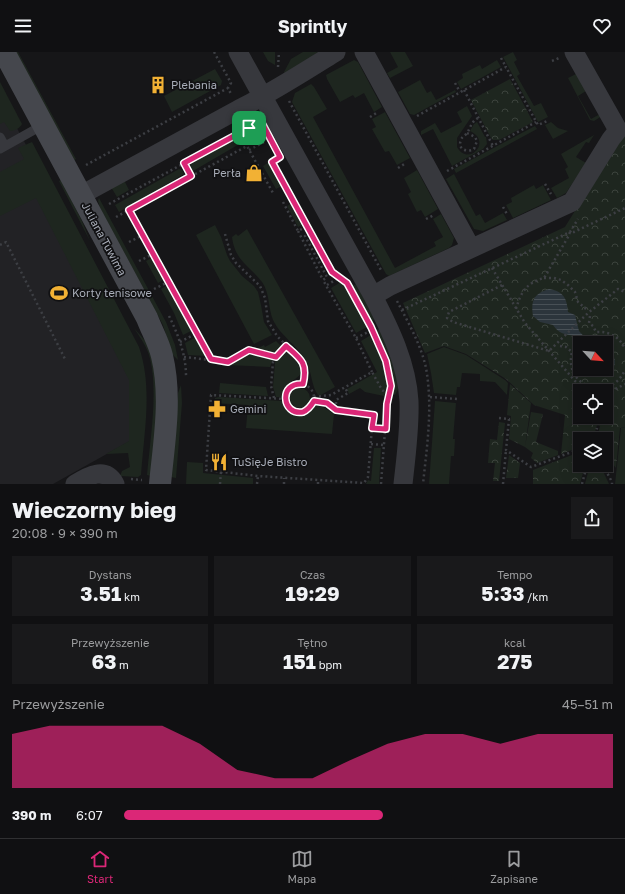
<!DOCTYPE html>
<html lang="pl">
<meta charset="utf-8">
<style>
body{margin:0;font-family:"Golos Text",sans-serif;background:#19191b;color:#f1f3f6;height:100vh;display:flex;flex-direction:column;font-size:15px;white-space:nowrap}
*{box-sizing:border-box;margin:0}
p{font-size:13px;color:#9c9d9f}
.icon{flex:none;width:22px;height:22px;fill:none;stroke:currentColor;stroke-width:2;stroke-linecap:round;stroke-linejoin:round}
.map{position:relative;height:432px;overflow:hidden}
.panel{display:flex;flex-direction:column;background:#101012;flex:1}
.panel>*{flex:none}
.needle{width:26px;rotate:116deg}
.buttons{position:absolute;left:573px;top:284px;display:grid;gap:8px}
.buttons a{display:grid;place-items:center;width:40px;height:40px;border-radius:0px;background:#101012;box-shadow:0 4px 16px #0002,0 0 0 1px #303032;font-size:20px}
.pin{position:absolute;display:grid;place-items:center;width:34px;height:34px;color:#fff;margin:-17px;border-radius:8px;box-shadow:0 2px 6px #0006}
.round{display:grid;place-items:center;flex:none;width:42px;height:42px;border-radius:0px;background:#19191b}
.head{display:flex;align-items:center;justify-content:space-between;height:68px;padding:0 12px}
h1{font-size:22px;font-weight:700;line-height:30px}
.metrics{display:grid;grid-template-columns:repeat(3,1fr);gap:6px;height:68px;padding:4px 12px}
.metrics div{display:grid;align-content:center;border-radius:0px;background:#19191b;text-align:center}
.metrics b{font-size:20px;font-weight:700}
.metrics small{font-size:11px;font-weight:400}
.metrics p{font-size:11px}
.chart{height:112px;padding:8px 12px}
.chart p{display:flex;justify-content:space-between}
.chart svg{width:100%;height:72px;margin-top:4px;fill:#db2777;opacity:.7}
ul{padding:0 12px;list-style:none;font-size:13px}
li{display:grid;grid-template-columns:64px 48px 1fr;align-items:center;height:30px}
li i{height:10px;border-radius:5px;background:#db2777}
header{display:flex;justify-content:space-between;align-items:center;height:52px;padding:0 12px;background:#101012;font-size:18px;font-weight:700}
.dock{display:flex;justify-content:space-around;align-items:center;height:56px;border-top:1px solid #303032;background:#101012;font-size:11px;color:#9c9d9f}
.dock a{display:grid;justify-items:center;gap:2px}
.dock .selected{color:#db2777}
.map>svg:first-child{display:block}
.built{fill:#222225}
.grass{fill:#1e261f}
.forest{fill:url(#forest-crowns);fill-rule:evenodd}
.water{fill:url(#water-rules)}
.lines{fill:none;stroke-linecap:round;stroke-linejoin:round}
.path{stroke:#3d3f44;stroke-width:2.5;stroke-dasharray:2 3;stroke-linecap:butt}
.lane{stroke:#37383d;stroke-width:9}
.street{stroke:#37383d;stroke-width:19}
.secondary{stroke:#45474d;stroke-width:22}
.route-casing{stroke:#fff;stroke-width:8}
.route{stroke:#db2777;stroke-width:5}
.labels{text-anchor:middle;stroke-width:3.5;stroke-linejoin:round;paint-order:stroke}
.poi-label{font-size:11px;fill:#a8adb8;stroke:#111113;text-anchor:start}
.street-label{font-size:11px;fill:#a8adb8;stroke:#111113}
</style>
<header><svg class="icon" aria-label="menu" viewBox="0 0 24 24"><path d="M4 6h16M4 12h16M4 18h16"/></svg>Sprintly<svg class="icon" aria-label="heart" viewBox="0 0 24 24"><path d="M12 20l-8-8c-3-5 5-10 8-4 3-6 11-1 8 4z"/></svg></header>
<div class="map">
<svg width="625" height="432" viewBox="0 0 625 432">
<defs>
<pattern id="forest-crowns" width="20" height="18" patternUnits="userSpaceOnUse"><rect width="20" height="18" fill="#1e261f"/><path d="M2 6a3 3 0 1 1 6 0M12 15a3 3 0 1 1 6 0" fill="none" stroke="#3c433d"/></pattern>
<pattern id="water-rules" width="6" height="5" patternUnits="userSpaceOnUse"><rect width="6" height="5" fill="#2c353c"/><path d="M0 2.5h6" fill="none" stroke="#485056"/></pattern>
</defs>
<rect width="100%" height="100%" fill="#161618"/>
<path class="built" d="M0 45 38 115 129 309 130 389 53 432H0Z"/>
<path class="grass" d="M15 0H18L76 107 74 108Z
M263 0H275V13L268 9Z
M303 0H318L286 24 284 20 291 7Z
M390 0H405L413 14 390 26 387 21 398 15Z
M513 0 517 8 514 10 520 22 517 24 534 54 541 51 548 65 538 70 503 5Z
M354 8 358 10 382 55 374 60 364 41 355 46 353 43 340 50 327 27 326 23Z
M497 8 501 15 461 37 457 30 463 26 462 22 480 13 482 17Z
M215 17 222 29 221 33 172 60 164 44Z
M576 22 586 39 578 44 591 67 602 61V64L594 69 590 68 568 26Z
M420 28 427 41 431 39 436 48 455 38 456 40 414 63 410 62 398 40Z
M0 30 22 72C20 76 15 79 10 79L4 70 0 72Z
M311 32 314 35 327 57 313 65 395 216 436 194 434 190 443 185 433 167 441 162 454 186 452 193 449 196 389 224 386 222 292 50 295 41Z
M467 54 472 64 457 86V95C468 115 493 90 470 79L474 72 477 70 485 85H486L487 92 483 97 452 114 433 77 421 83V79L435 71 441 81 462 70 457 60Z
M385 60 410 106 397 113 389 99 385 100 372 77 376 75 372 67Z
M551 70 558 76 568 79 553 87 545 73Z
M535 74 537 77 456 121 454 117Z
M258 75 261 77 264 82 250 91 248 87 193 119 190 114 192 111Z
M594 83 589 91 586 90 576 105 586 111 566 141 557 146 551 136 569 126 565 117 568 115 561 102Z
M32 90 139 295C153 336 144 380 141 423L138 425 120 424 122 419 130 415 128 401 106 402 129 389V328L36 146 0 164V120L24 107 18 96Z
M269 110 282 134 276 137 263 114Z
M179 117 182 118 184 122 119 160 115 153Z
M417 118 438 157 425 165 421 158 417 160 408 142 411 140 404 126Z
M454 122 476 164 480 162 485 171 503 161 507 168 483 179 474 177 446 127Z
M61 128 82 169 90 189 59 129Z
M124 128 129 138 117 145 111 135Z
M534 133 536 137 543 133 551 148 513 166 506 153 512 150 511 146Z
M99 146 166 270 175 293 178 308 172 302 163 273 100 156 98 149Z
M292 151 304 172 298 175 287 154Z
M215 173 221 185 227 203 230 209 242 224 254 234 258 240 261 253 264 270 272 283 254 292 196 183Z
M247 177 335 335 321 343H318C311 333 312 321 307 311 300 295 281 285 273 268 268 256 270 241 262 230 249 213 235 209 232 185L236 182 238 184Z
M153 205 165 227 158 231 146 209Z
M341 230 344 233 367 275 356 281 331 236Z
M356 232 375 267 372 269 352 234Z
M168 233 193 278 183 283 174 261 161 237Z
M134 276 148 292 153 304 158 347 151 424 147 423C150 388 159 336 149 303 146 293 139 284 134 276Z
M380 276 397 323 398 337 395 343 392 342C397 320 385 298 376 279Z
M371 283C378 297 390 322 388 338L384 344 365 340 360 336 349 342 347 337 377 320 361 289Z
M196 285 207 304 188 303 185 291Z
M276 289 282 295 274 304 270 315 226 313 264 293 265 295Z
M444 295 466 303 505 328 508 331 507 343 495 330 480 329V322L462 321 460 335H457L456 343 434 341 431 321 427 302Z
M285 298C321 332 284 320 282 345H276L273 335 275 310Z
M220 331 266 335 268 344 219 341Z
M181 333 182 351 176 426 171 425 178 341Z
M290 346a10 10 0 1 1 20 0a10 10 0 1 1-20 0Z
M219 345 282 349C286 367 307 368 316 353L325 356 334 362 332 382 246 376 248 353 214 351 215 346Z
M435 349 456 351 453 387H455L454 404H451L449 432H429Z
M625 375V432H615L621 376Z
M374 396H381L379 432H366L368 428 371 429Z
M187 410 203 411V421L253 426V432H186Z"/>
<path class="forest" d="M510 27 533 70 499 88H493L491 86 471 48Z
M625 84V375L620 376 616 416 606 403V387H597L600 374 597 373 593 387H580V395L561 402 565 363 534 353 506 327 466 302 444 294 425 301 403 251 565 175 619 88ZM580 291H606V317H580ZM580 339H606V365H580Z
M510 332 531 351 525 395 509 387 511 364 507 363Z
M531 360 543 362 536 390 558 399V403L537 411 531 406 533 401 525 395Z
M499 370 505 371 499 429H493L495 411H488L490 387 497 388Z
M580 400V413H585L580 432H533V418Z
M509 403 520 411 518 426H506Z
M590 413H600L609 432H585Z"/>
<path class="water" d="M549 237C563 239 567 246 568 260L575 263 579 279 590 291H580L574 284C565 282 559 282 553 273L540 270 533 264C531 249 533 242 549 237Z
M606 293C616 301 620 319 604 323 602 324 601 325 598 325 593 325 589 320 585 317H606Z"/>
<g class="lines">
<path class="path" d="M214 0 231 31 228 36
M501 6 506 15
M552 9 559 6
M278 15 279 0
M455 31 460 40
M464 38 493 94
M289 49 382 220
M417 64 506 15 538 73 547 69
M370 65 378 60
M467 81 475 85 477 89 474 97C467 101 457 97 461 88 462 84 465 84 467 81 471 75 471 70 478 66
M249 98 268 88
M278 106 272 110 333 220 344 228
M184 111 191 124
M86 113 228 36 231 42
M398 116 406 111
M447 119 536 70
M545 132 551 142
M283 150 298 179 308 174
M109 152 249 76 259 72
M503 155 507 162
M129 158 211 307
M116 165 247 94 273 141
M426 167 434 163
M298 179 323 228
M225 182 231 203 236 211 260 234 265 246 268 269 277 284 302 309 305 315V323L303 332
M129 190 143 183
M0 193 6 190 66 309
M139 209 153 202
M492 216 525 271 575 329 584 337 591 339
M335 222 331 224 308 182 305 184 327 225 323 228 356 286 372 320
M544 226H554L561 228 568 233 575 240 578 250 586 257
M327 233 340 225
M502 233 449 260 447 266 453 270 549 299 588 261 618 237 625 240
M154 237 168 230
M397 249C408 270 421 293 426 316 433 355 427 394 423 432
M516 257C521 239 527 231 544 226L568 185 570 180H574L625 156
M402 258 570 180 578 167
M169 264C178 282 186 303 186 324
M590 264 589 271 593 274 596 280C609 279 620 285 625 297
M356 286 372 278
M180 290 197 281
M560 294 566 295 572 300C563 336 611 350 625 318
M184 305 228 310 249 298 276 305
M286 346a14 14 0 1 1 28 0a14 14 0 1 1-28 0Z
M606 340 612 339 625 332
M314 345 331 343 372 320 382 338 389 343
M430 345 457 347
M274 346 271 334 273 310 286 294
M286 347 211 343 206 418 258 424 364 431 368 425 373 363 336 358 327 351 314 349
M336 357V348L348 341 345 336
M499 366 509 367 506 398 531 415 580 397
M372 377H385
M594 387 597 376
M371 392 384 393
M603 413 612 430V432
M131 427 142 428
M220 432 221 420
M257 432 258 424
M284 432V426
M318 432V428
M381 432 387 352 390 341
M503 432 506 398
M582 432 587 413"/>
<path class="lane" d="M0 85 5 94
M0 97 43 73"/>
<path class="street" d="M238 0 373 244C390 277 407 312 409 349 410 376 406 405 403 432
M364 0 471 196
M81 143 239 57C273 40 304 20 336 0
M373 244 390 234 572 150 611 87 618 78 574 0
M75 432C88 424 105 414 115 432"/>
<path class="secondary" d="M4 0 147 266C152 279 159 291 162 304 172 345 164 390 160 432"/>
</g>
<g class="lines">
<g class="route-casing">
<path id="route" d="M262 71 280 105 272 110 332 220 347 231 371 275 386 309 391 334 387 352 386 377 372 376 374 363 336 358 327 351 314 349C311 354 308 358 303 360 282 364 278 330 303 332 308 311 301 307 286 294L276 305 249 298 228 310 211 307 129 158 191 124 184 111 249 76Z"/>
</g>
<use href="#route" class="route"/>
</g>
<defs>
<g id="building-bare" transform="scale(1.38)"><path d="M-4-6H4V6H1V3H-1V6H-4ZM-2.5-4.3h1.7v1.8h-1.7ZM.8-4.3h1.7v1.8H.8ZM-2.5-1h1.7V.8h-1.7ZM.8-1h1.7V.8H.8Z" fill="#f2b134" stroke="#111113" stroke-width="2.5" paint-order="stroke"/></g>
<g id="shop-bare" transform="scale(1.38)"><path d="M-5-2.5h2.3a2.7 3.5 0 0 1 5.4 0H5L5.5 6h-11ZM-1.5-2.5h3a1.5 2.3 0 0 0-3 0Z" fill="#f2b134" stroke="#111113" stroke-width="2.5" paint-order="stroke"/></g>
<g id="stadium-bare" transform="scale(1.38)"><path d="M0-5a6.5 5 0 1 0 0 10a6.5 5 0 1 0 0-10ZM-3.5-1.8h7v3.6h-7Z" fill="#f2b134" stroke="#111113" stroke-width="2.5" paint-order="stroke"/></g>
<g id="pharmacy-bare" transform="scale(1.38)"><path d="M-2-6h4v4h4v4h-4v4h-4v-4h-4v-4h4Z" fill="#f2b134" stroke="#111113" stroke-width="2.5" paint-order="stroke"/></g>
<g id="restaurant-bare" transform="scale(1.38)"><path d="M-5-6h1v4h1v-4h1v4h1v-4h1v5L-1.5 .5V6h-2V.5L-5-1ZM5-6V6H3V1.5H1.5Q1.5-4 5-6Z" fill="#f2b134" stroke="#111113" stroke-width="2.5" paint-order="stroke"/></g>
</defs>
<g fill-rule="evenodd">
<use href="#building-bare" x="158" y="33"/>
<use href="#shop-bare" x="254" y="121"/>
<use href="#stadium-bare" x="59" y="241"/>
<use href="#pharmacy-bare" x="217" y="357"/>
<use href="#restaurant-bare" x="219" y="410"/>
</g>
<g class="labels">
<g class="poi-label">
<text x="171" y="37">Plebania</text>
<text x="241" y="125" text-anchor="end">Perła</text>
<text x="72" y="245">Korty tenisowe</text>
<text x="230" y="361">Gemini</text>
<text x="232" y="414">TuSięJe Bistro</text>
</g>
<g class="street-label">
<text transform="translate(104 187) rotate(62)" y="4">Juliana Tuwima</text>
</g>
</g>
</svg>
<div class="buttons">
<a><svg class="needle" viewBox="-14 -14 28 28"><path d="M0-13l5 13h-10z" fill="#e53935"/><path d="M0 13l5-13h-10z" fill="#9c9d9f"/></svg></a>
<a><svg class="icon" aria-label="locate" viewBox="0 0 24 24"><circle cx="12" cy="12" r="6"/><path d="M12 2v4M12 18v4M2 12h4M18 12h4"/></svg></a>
<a><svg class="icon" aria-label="layers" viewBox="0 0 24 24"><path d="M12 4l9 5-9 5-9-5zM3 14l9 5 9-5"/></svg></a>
</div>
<div class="pin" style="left:249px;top:76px;background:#1e9e55"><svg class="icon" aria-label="arrive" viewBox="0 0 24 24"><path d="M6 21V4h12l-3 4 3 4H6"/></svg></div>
</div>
<section class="panel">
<div class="head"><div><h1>Wieczorny bieg</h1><p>20:08 · 9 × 390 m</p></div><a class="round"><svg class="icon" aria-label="share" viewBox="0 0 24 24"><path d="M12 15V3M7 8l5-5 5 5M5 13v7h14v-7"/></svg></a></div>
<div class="metrics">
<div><p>Dystans</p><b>3.51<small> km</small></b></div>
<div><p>Czas</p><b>19:29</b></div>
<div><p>Tempo</p><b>5:33<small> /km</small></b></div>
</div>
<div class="metrics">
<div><p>Przewyższenie</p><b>63<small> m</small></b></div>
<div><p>Tętno</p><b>151<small> bpm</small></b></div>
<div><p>kcal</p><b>275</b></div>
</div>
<div class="chart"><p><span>Przewyższenie</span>45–51 m</p>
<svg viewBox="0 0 160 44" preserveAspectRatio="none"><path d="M0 44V11L10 6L20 6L30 6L40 6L50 17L60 33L70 38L80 38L90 27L100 17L110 11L120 11L130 17L140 11L150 11L160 11V44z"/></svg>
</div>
<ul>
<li><b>390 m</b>6:07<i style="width:53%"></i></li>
</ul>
</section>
<nav class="dock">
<a class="selected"><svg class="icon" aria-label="home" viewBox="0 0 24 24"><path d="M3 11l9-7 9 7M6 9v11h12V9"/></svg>Start</a>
<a><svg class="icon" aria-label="map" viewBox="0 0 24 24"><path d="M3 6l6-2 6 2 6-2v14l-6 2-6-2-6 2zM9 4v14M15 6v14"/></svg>Mapa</a>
<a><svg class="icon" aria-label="saved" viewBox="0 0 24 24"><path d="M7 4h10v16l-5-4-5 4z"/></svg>Zapisane</a>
</nav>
